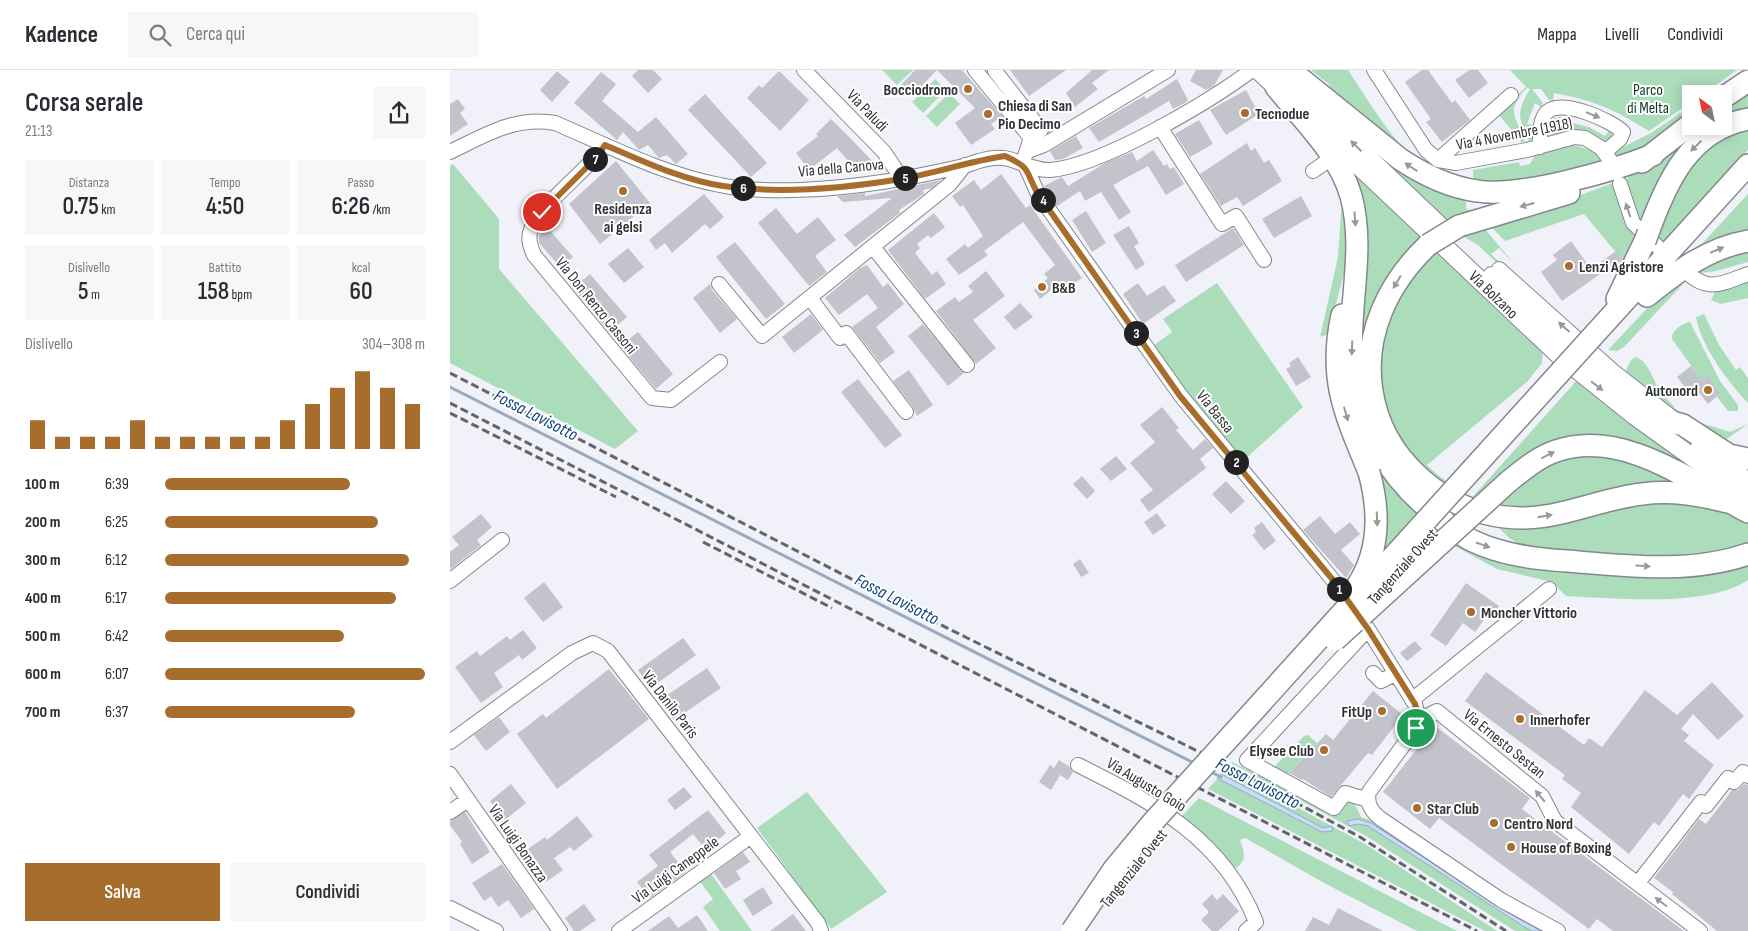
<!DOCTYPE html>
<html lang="it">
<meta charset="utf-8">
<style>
body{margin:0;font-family:"Sofia Sans Condensed",sans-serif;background:#f7f7f7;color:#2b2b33;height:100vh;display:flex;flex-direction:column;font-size:19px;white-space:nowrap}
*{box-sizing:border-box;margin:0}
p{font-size:16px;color:#7c7c81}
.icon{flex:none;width:28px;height:28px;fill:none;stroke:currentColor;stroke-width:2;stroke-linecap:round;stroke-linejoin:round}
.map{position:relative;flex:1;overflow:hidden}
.side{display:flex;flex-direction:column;background:#fff;width:450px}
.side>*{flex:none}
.needle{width:32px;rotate:327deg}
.controls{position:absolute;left:1232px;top:15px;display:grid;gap:10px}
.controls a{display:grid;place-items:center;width:50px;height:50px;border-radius:0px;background:#fff;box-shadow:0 2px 12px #0003;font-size:25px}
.pin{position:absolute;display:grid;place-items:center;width:42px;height:42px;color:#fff;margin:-21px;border:2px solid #fff;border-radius:50%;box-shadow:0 1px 5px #0007}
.km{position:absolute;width:25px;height:25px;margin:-12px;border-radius:50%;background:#222;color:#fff;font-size:14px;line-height:25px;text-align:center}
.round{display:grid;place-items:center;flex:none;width:52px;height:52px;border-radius:0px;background:#f7f7f7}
.overview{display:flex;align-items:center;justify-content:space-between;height:85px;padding:0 25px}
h1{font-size:28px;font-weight:600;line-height:38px}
.stats{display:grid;grid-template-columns:repeat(3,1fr);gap:8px;height:85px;padding:5px 25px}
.stats div{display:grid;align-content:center;border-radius:0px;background:#f7f7f7;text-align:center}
.stats b{font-size:25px;font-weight:600}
.stats small{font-size:14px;font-weight:400}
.stats p{font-size:14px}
.chart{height:140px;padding:10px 25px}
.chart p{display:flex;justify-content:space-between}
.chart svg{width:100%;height:90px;margin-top:5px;stroke:#a76d2d;stroke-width:6}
.primary-button{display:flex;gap:10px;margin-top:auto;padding:10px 25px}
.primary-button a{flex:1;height:58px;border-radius:0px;background:#a76d2d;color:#fff;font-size:20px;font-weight:600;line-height:58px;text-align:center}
.primary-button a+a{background:#f7f7f7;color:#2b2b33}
ul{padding:0 25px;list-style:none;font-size:16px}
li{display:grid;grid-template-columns:80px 60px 1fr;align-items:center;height:38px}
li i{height:12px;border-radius:6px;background:#a76d2d}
header{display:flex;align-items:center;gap:30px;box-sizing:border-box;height:70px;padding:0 25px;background:#fff;border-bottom:1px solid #e1e1e2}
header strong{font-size:24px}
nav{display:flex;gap:28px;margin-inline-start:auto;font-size:18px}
.search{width:350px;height:45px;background:#f7f7f7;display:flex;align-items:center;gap:12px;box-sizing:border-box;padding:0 18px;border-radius:0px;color:#7c7c81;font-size:19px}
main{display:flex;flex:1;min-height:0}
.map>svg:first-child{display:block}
.green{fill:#acddba}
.water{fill:#c5ddfb;stroke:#99aac0}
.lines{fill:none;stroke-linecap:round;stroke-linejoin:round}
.stream{stroke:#99aac0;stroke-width:3}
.building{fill:#c3c4cb}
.minor-casing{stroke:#85878d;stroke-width:16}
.major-casing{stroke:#85878d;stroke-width:20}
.highway-casing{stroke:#85878d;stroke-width:24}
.minor{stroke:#fff;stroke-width:14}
.major{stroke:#fff;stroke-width:18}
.highway{stroke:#fff;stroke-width:21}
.rail{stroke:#646469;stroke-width:3;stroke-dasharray:8 4;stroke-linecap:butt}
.highway-bridge-casing{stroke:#85878d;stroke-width:24;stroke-linecap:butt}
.highway-bridge{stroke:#fff;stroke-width:21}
.oneway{fill:#99999a}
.route-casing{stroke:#fff;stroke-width:10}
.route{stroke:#a76d2d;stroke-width:6}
.poi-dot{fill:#a76d2d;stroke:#fff;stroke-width:2}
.labels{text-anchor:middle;stroke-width:4;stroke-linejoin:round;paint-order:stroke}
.poi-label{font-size:16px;font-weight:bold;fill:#333336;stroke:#fff;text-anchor:start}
.park-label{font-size:16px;fill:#103b21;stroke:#fff}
.street-label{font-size:16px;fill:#333336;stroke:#fff}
.water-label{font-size:18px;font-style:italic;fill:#0e447d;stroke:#fff}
</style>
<header>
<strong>Kadence</strong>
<div class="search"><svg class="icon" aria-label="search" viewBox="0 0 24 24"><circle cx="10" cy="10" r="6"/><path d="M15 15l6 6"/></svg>Cerca qui</div>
<nav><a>Mappa</a><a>Livelli</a><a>Condividi</a></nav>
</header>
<main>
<section class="side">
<div class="overview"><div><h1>Corsa serale</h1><p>21:13</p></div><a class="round"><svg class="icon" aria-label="share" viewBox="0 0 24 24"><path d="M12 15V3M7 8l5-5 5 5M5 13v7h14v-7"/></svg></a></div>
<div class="stats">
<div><p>Distanza</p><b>0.75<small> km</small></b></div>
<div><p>Tempo</p><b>4:50</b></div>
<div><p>Passo</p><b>6:26<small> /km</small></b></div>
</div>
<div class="stats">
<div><p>Dislivello</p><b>5<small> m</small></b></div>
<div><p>Battito</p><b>158<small> bpm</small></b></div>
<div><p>kcal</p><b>60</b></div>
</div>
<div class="chart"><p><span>Dislivello</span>304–308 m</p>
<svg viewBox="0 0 160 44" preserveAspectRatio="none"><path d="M5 44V30M15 44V38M25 44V38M35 44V38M45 44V30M55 44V38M65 44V38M75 44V38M85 44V38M95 44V38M105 44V30M115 44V22M125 44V14M135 44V6M145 44V14M155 44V22"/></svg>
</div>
<ul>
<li><b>100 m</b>6:39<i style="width:71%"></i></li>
<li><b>200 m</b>6:25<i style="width:82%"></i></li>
<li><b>300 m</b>6:12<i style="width:94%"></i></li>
<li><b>400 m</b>6:17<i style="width:89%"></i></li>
<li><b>500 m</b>6:42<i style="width:69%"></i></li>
<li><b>600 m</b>6:07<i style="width:100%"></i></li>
<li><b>700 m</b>6:37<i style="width:73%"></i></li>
</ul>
<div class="primary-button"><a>Salva</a><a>Condividi</a></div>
</section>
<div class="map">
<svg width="1298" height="861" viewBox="0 0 1298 861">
<rect width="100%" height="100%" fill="#f0f1f9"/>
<path class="green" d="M432 0H463L447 15Z
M861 0H898C914 24 946 78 970 92 984 99 1000 100 1014 108L985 103 875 21 880 15Z
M1060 0H1287L1253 24H1241V32L1199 61C1163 39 1146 31 1104 23L1103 31 1099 30 1091 19H1082L1093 33 1091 37 1085 33 1077 54 1085 55V69L1080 73C1069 48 1065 44 1080 19L1077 18C1050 45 1073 51 1075 76L1048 44 1076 17Z
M485 9 496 20 473 43 462 32Z
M1298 17V42L1274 51V33Z
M499 23 510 34 487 57 476 46Z
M868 30 1016 124V139L1020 140 1022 144 998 155Z
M1241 36V46L1196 80 1072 112 1023 114V100L1069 92 1070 96 1080 94 1086 83 1124 75 1147 82H1163L1201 63Z
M1111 46 1110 50 1139 57 1155 66 1160 59 1163 67 1159 72 1154 73 1139 64 1106 66 1102 64 1099 57 1102 49Z
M1298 53V80L1212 175 1203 167 1243 86Z
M1246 56H1263L1192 156 1174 113 1179 106 1196 97Z
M896 93 976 169 954 190 914 327Z
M3 94 49 149V199L188 361 165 379 0 293V96Z
M1165 112 1190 166 1178 197 1134 144 1055 171 1036 152 1128 126Z
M893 115 898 188 878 264 870 267 888 187Z
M1298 124V164L1249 177Z
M1030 153 1065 195 1049 178 1041 184 1053 195 1051 197 1028 175 1013 166Z
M1298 174V192L1266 201 1244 204 1251 191Z
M985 177 1093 279 1092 293 1077 312 977 395 990 407 1000 413 995 419 945 367 926 310 932 250Z
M1234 207 1233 214 1174 277 1167 281 1158 280 1220 214Z
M1298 207V228L1271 234 1261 230 1267 218Z
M767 213 853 337 794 390 735 322 703 276 722 262 713 249Z
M1254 244 1269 275 1286 300 1290 297 1298 308V333C1278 312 1251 276 1246 247Z
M1240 252 1270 311 1288 335V341H1278L1267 327 1271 323 1258 306 1252 311 1222 269C1221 261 1232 253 1240 252Z
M897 266 974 443 923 498Z
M1186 287C1199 291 1203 312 1211 322 1218 331 1226 336 1230 347L1175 302 1181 290Z
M1128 309 1297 435 1145 370 1024 434 1018 432Z
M1248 352 1280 362 1298 354 1271 373 1242 354Z
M1156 380 1243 418 1102 439 1038 438 1096 390Z
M1226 427 1298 449V477L1239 491 1083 482 1059 468 1039 448Z
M1006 466 1046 485 1298 489V510C1257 538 1165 528 1116 526L1102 512 1047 499 999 473Z
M858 665 867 673 835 707 825 700 826 695 854 666Z
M782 692 886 745 898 729 906 736 911 747 921 750 1064 840 1102 861H1091L1062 845 921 753 907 749 898 751 899 756 908 754 918 756 1082 861H1065L916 766 781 693Z
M776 699 915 774 1047 861H1035L758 719Z
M357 722 437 822 381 859 307 758Z
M749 728 1007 861H967L876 814 795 768 790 770C795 783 797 792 784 799L729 749Z
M259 801 302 861H270L253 837 263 829 248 809Z"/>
<path class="water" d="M771 704 873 758 882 756 883 761 872 762 767 708Z
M907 749 921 753 1062 845 1091 861H1082L1076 858 918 756 908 754 899 756 897 751Z"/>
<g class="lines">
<path class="stream" d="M0 317 744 693
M759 701 771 707"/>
</g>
<path class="building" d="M188 0H203L212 9 198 23 182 6Z
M465 0H512L552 46 541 54 545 59 521 75 505 53 525 38 487 0 461 27 450 16Z
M560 0H616L579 26Z
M642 0H659L642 13 648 19 625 37 616 23Z
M746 0H773L764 16 756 20 740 11Z
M972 0H978L1002 33 1005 30 1020 50 992 72 976 52 981 49 955 12Z
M1019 0H1028L1038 13 1019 28 1005 10Z
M107 1 120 12 102 32 90 20Z
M329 1 359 30 330 61 297 28 309 15 312 18Z
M151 2 166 14 152 31 188 62 206 47 238 84 226 94 217 85 209 88 198 75 189 80 173 62 167 70 124 33Z
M727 9 738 30 735 33 723 39 719 31 649 72 639 58 694 26 696 29Z
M796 20 809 44 776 65 760 40Z
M255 24 317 93 301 107 238 40Z
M8 29 15 39 10 43 18 54 0 66V34Z
M381 49 404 72 425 94 407 101 387 78 359 100 346 83 368 66 366 64Z
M749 50 763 74 740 87 725 64Z
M626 66 633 78 613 89 605 90 600 81Z
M797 73 801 81 805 78 814 93 819 90 832 111 793 136 787 127 771 136 750 104Z
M703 80 714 96 717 94 720 99 724 97 734 114 716 125 698 96 663 115 681 142 669 150 651 122 635 131 630 121 607 136 594 116 612 107 618 116 655 93 682 82 687 91Z
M166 91 200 133 150 174 119 134Z
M551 104 576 138 580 135 632 208 617 218 613 211 590 229 584 220 598 208 594 204 605 195 573 152 534 181 538 185 509 205 496 189 515 174 518 178 533 166 513 135 510 137 502 126 524 110 531 120Z
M491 110 482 118 473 120 474 124 449 140 450 143 405 177 394 165 442 128 393 132 387 126 415 123V126Z
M254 124 274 147 260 159 255 154 222 183 215 173 206 180 199 170Z
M851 126 862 146 824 168 812 149Z
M326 138 347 164 368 147 386 170 365 186 377 202 359 216 308 153Z
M636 141 656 173 642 182 622 150Z
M484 143 495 157 481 168 478 165 467 174 470 178 465 183 482 205 487 201 496 214 475 229 438 180Z
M96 156 123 187 110 197 89 173V166Z
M679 156 689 173 684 176 695 194 686 200 663 165Z
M783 158 794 175 736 212 725 195Z
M1121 171 1141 199 1166 181 1172 190 1170 195 1155 205 1153 202 1112 231 1091 202 1107 190 1103 185Z
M285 172 335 234 316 249 266 187Z
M178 178 194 197 174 213 158 194Z
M417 195 433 217 438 213 454 234 426 257 445 282 430 293 402 257 428 238 417 224 389 245 375 228 410 198Z
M536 201 555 226 523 250 546 278 526 294 486 241 505 227 509 232 523 222 518 216Z
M140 204 177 247 159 262 123 218Z
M688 213 697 226 714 215 726 231 693 254 673 224Z
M260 214 262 220 287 249 270 263 243 228Z
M570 233 583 247 565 260 554 247Z
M361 244 373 260 344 283 332 267Z
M473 254 514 303 498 316 458 266Z
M188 262 223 304 206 319 170 276Z
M848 287 861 307 846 316 836 299 841 296 839 293Z
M1241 296 1252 311 1258 306 1271 323 1258 334 1244 316 1238 321 1227 307Z
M459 300 483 335 467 346 463 337 443 311Z
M408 309 452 365 435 378 391 322Z
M712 337 729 358 726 360 743 380 755 369 763 378 750 389 756 398 699 442 690 430 703 420 680 393 705 372 690 355Z
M666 386 677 399 661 411 650 399Z
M632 406 645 421 637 429 623 414Z
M776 411 795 431 781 444 762 424Z
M707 443 716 456 703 465 694 452Z
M31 444 42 457 27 470 31 475 0 500V482L9 475 2 467Z
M870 446 885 464 900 452 910 464 891 480 904 495 896 508 853 460Z
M812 452 826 471 814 480 802 465 806 462 804 458Z
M630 489 639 503 631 507 623 494Z
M94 512 113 537 93 552 74 528Z
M1016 513 1049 536 1039 550 1036 547 1025 562 1013 553 996 576 980 565Z
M73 560 87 578 72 590 69 585 44 603 53 617 31 633 5 597 27 581 30 586 57 566 60 570Z
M233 568 246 585 201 618 188 600Z
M965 571 972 579 957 591 950 583Z
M257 598 271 618 224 650 210 630Z
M159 599 199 649 107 719 67 664 93 644 96 648Z
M1036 602 1134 675 1139 668 1152 677 1195 620 1227 645 1262 612 1294 646 1268 670 1243 644 1231 659 1239 665 1234 671 1264 695 1239 729 1233 724 1209 756 1204 752 1179 784 1121 737 1131 723 1112 709 1115 705 1015 631Z
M923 621 953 645 922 685 918 683 881 727 853 709 852 710 839 703 876 664 883 670Z
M49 647 60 662 36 681 24 665Z
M985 656 1080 728 1072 739 1234 861H1163L1147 849 1139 859 989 748 980 759 933 722Z
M609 690 620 697 623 702 618 710 610 705 601 720 589 712 600 695 604 698Z
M61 714 76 733 55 750 40 731Z
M1294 714 1298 715V861H1267L1222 824 1223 822 1204 808 1249 749 1256 754 1282 720H1288Z
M234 717 242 727 225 740 217 730Z
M258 740 276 763 256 780 243 764 220 782 236 802 200 828 187 812 208 796 199 785Z
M15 742 40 782 22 794 10 774 12 772 0 755V751Z
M127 746 143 766 124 781 120 777 104 788 113 800 96 812 88 799 91 797 78 779 95 767 97 770Z
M293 782 300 792 286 801 291 809 275 819 264 803Z
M52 794 84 839 71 848 58 830 48 837 41 826 34 831 22 813Z
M313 817 323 833 303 846 293 830Z
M762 824 767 830 773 824 789 841 768 861H762L751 850 759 842 752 834Z
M134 834 146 850 130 861H124L115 848Z
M888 838 933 861H855L863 847 879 855Z
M343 844 356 861H320Z
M247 845 258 861H198L219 846 228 858Z"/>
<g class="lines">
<g class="minor-casing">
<path id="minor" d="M354 0 434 82 452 109
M525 0 581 68 575 86
M924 0 976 80 988 90 1006 93 1077 80 1124 67 1135 68 1151 78 1160 90
M545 1 591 60 581 68
M710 57 772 154 786 146 814 190
M155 75C139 100 85 138 80 163 78 171 81 178 84 185L202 328 221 330 270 292
M1090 77C1090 66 1089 50 1097 42 1111 28 1161 50 1173 62L1170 69 1155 82
M578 81 594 75 718 0
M0 82C35 65 65 46 105 53 159 76 212 104 270 115 316 125 386 119 432 112 460 108 487 102 514 96 523 93 533 89 543 88 564 85 579 101 600 100 652 96 759 32 802 0
M988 90 1061 25
M576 97 588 124 731 326 883 510 918 559 965 634 969 650 966 658 919 722C916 734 922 742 931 749L1051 830 1108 861
M863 101 883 87
M1170 114 1183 153 1209 178
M423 177 517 295
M1049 199 1163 301 1224 349
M1235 201C1259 223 1270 214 1298 204
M269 214 312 266 500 114 515 95
M360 228 390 268 396 263 456 342
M0 511 52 470
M923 603 931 611 945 604
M962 630 1099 519
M969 650 987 641 1092 726 1105 751 1250 861
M0 672 122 583 143 573 158 581 368 853 371 861
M628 695C704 733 773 768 806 852L796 861
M0 704 110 861
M918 730 895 723 884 738 797 690 918 559
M0 742 18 730
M1188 813 1251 732 1256 736 1278 708 1284 712 1293 702 1298 706
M0 838 46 861
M169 861 301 766"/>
</g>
<g class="major-casing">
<path id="major" d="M808 0 836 26
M826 0 994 160
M871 60 1109 285 1185 346 1298 427
M1042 206 1117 276 1216 354
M1250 377 1298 412"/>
</g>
<g class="highway-casing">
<path id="highway" d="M840 0 950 89C974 105 998 117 1027 121 1069 128 1163 101 1203 85
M826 17C853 50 889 84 901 126 916 181 897 239 902 295 907 357 941 411 990 448 1000 456 1011 466 1023 471 1052 485 1086 489 1117 491 1177 496 1241 504 1298 484
M1274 27 1298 11
M1192 92 1241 54
M1009 156 1119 123
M1198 163C1216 113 1239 60 1298 49
M978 175C938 213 913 265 922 321 927 355 942 382 968 406 1008 443 1058 456 1111 443 1138 437 1165 427 1192 424 1222 420 1249 425 1278 432
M1197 226C1228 201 1258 178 1298 171
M1167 229 1195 171
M892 245C878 309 895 344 919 402
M1142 267 1298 95
M1206 347 1233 355 1279 385 1298 389
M1058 412C1073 400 1088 387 1106 381 1173 358 1241 412 1298 442"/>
</g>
<use href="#minor" class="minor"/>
<use href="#major" class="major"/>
<use href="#highway" class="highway"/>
<path class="rail" d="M0 303 501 560 778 696 910 767 1056 861
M0 333 1027 861
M0 343 166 427
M253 472 382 538"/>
<g class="highway-bridge-casing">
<path id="highway-bridge" d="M1195 171 1198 163
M978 175 1009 156
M905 519C930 484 930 442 919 402
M885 570 1058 412
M622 861 664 799 703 752 1142 267"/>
</g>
<use href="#highway-bridge" class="highway-bridge"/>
</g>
<defs><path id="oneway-solid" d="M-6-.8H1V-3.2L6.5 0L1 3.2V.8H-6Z" transform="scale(1.25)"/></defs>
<g class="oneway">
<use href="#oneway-solid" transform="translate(1143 45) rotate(22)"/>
<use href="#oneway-solid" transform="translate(906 76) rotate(-136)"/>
<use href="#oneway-solid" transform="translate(1246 76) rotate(136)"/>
<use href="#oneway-solid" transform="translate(961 97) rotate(-147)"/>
<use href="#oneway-solid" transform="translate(1077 135) rotate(165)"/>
<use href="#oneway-solid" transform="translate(1178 140) rotate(-109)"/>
<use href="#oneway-solid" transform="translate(905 149) rotate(86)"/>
<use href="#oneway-solid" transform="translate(1267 180) rotate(-23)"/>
<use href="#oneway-solid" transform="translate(947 212) rotate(121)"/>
<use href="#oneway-solid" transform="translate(1114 257) rotate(-138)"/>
<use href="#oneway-solid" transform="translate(902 278) rotate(92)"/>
<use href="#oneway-solid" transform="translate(1147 316) rotate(38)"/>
<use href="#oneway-solid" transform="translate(896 344) rotate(74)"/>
<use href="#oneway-solid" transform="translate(1098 385) rotate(-26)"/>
<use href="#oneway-solid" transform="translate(1095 446) rotate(-10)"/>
<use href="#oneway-solid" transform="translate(927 449) rotate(88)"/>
<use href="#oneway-solid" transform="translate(1033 475) rotate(19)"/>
<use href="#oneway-solid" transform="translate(1193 496) rotate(3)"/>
<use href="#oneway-solid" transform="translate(1090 726) rotate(-130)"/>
<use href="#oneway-solid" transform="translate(1211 832) rotate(-143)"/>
</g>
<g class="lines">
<g class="route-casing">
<path id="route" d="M92 142 146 88 155 75C193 91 232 110 273 116 328 124 396 118 451 109 486 103 520 91 555 86 583 99 574 100 588 124L730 326 883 510 918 559 965 634 969 650 966 658"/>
</g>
<use href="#route" class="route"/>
</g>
<g class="poi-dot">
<circle cx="518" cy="19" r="5"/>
<circle cx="795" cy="43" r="5"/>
<circle cx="538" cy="44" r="5"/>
<circle cx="173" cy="121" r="5"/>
<circle cx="1119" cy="196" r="5"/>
<circle cx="592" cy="217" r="5"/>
<circle cx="1258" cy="320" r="5"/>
<circle cx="1021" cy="542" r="5"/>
<circle cx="932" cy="641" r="5"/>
<circle cx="1070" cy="649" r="5"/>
<circle cx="874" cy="680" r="5"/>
<circle cx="967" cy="738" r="5"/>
<circle cx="1044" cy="753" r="5"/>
<circle cx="1061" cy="777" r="5"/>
</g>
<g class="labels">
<g class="poi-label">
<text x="508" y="25" text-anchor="end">Bocciodromo</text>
<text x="548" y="41">Chiesa di San<tspan x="548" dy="18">Pio Decimo</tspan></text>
<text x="805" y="49">Tecnodue</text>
<text x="173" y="144" text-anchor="middle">Residenza<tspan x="173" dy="18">ai gelsi</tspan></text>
<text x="1129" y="202">Lenzi Agristore</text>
<text x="602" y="223">B&amp;B</text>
<text x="1248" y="326" text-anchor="end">Autonord</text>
<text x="1031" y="548">Moncher Vittorio</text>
<text x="922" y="647" text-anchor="end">FitUp</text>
<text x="1080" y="655">Innerhofer</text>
<text x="864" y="686" text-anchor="end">Elysee Club</text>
<text x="977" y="744">Star Club</text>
<text x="1054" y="759">Centro Nord</text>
<text x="1071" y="783">House of Boxing</text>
</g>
<g class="park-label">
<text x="1198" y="25">Parco<tspan x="1198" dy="18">di Melta</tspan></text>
</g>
<g class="street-label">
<text transform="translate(418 40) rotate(46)" y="6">Via Paludi</text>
<text transform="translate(1064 63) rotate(-11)" y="6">Via 4 Novembre (1918)</text>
<text transform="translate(391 97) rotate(-5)" y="6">Via della Canova</text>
<text transform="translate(1044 224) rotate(44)" y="6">Via Bolzano</text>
<text transform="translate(147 235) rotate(51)" y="6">Via Don Renzo Cassoni</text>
<text transform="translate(766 341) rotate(51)" y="6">Via Bassa</text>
<text transform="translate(952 496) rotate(-48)" y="6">Tangenziale Ovest</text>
<text transform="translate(221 634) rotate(52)" y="6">Via Danilo Paris</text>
<text transform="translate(1055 673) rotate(39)" y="6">Via Ernesto Sestan</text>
<text transform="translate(697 714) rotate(31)" y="6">Via Augusto Goio</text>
<text transform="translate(69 773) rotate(55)" y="6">Via Luigi Bonazza</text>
<text transform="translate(683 798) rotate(-51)" y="6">Tangenziale Ovest</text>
<text transform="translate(225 799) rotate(-36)" y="6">Via Luigi Caneppele</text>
</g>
<g class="water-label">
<text transform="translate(86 345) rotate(27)" y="6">Fossa Lavisotto</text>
<text transform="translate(447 529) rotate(27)" y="6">Fossa Lavisotto</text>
<text transform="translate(808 713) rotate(27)" y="6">Fossa Lavisotto</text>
</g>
</g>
</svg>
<div class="controls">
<a><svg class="needle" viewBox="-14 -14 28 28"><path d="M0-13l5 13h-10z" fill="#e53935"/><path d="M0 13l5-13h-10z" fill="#7c7c81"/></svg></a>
</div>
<div class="pin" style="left:966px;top:658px;background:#1e9e55"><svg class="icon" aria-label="arrive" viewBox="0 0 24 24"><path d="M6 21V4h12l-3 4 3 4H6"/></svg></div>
<div class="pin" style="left:92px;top:142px;background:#d93025"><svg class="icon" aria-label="check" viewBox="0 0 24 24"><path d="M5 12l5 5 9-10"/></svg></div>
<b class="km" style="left:889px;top:519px">1</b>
<b class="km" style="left:786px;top:392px">2</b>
<b class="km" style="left:686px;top:263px">3</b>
<b class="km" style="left:593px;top:130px">4</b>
<b class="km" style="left:455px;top:108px">5</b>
<b class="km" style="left:293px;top:118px">6</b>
<b class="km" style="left:145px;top:89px">7</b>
</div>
</main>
